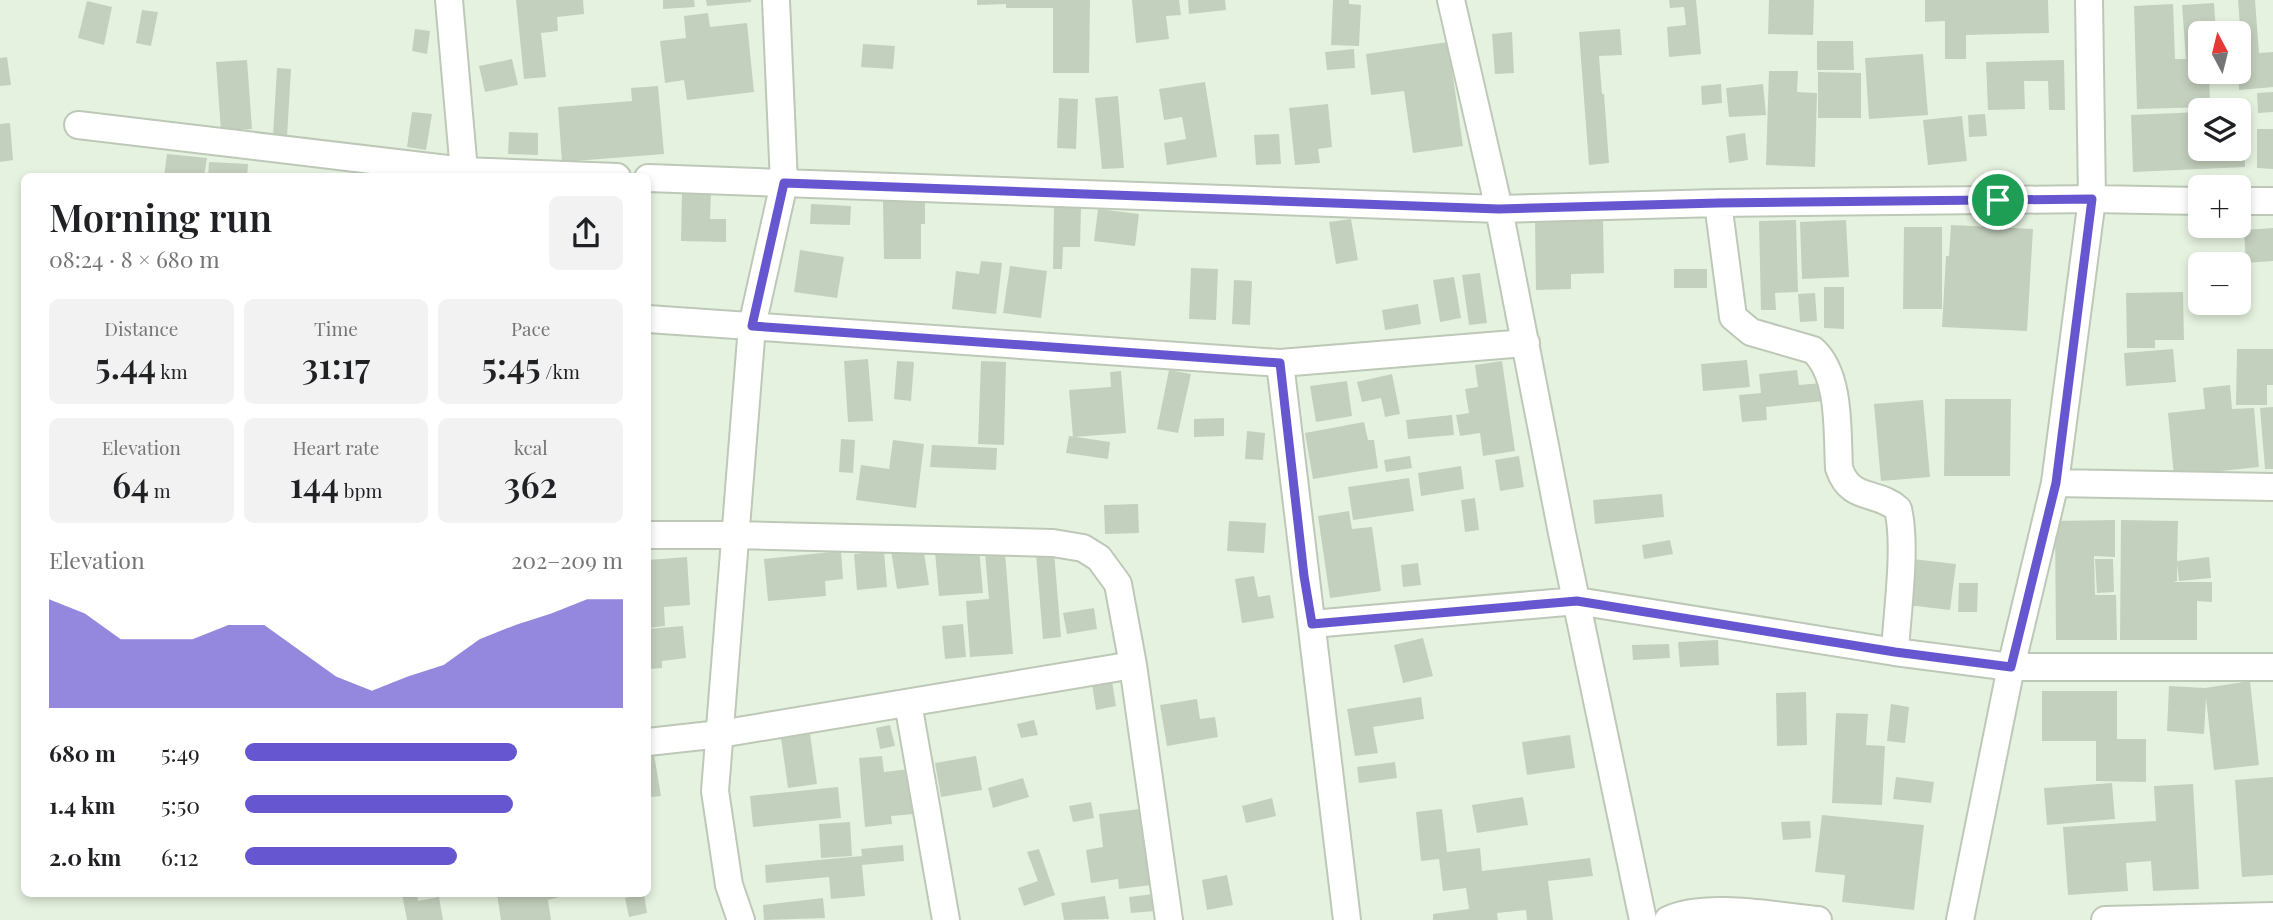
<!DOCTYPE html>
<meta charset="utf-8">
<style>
body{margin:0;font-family:"Playfair Display",serif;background:#f2f2f2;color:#202124;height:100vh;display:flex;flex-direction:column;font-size:26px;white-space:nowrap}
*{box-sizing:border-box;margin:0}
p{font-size:23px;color:#757577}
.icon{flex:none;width:38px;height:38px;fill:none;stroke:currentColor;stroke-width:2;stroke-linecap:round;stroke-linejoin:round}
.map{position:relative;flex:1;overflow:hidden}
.drawer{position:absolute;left:21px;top:173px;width:630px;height:724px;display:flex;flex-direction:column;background:#fff;border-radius:10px;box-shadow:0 4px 10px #0003}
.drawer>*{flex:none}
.needle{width:46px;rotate:353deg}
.controls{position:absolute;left:2188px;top:21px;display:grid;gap:14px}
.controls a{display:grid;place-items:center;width:63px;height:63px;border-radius:10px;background:#fff;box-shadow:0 4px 10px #0003;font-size:35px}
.pin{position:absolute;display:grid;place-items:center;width:60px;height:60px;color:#fff;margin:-30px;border:4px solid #fff;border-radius:50%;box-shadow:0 2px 7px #0007}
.round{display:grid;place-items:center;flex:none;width:74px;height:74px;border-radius:10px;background:#f2f2f2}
.head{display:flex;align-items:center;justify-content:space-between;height:119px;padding:0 28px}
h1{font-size:38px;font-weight:600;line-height:52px}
.stats{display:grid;grid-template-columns:repeat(3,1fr);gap:10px;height:119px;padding:7px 28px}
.stats div{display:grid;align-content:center;border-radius:10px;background:#f2f2f2;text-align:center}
.stats b{font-size:35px;font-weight:600}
.stats small{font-size:19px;font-weight:400}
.stats p{font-size:19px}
.chart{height:196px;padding:14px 28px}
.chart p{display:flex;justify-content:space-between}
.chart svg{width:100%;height:126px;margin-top:7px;fill:#6656d0;opacity:.7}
ul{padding:0 28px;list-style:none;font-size:23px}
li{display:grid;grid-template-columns:112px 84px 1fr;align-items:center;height:52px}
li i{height:18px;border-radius:9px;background:#6656d0}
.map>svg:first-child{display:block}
.building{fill:#c4d0be}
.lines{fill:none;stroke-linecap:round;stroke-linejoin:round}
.minor-casing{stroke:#bdc8b7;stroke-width:30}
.minor{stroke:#fff;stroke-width:26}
.route-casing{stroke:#fff;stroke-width:14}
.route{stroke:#6656d0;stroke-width:9}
</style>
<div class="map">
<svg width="2273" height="920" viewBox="0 0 2273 920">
<rect width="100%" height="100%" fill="#e6f2e0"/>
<path class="building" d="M516 0H583L584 14 557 17 558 31 541 33 546 77 524 79Z
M663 0H694L695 7 663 9Z
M706 0H751V2L707 6Z
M977 0H1090L1089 73H1053V8H1006V4L977 5Z
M1132 0H1179L1181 15 1166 16 1169 39 1136 43Z
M1188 0H1225L1226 10 1189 14Z
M1333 0H1349V4L1361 5 1359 46 1331 45Z
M1669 0H1696L1701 54 1669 57 1667 27 1686 25 1684 7 1670 8Z
M1769 0H1814L1813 35 1768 34Z
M1925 0H2048L2049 33 1966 35V59H1945V21L1925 22Z
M2238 0H2255L2259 53 2273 52V87L2239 90 2238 55 2242 54Z
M87 1 112 7 104 45 78 38Z
M2214 3 2216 33H2200V72H2209L2210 107 2137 109 2134 6 2173 4 2175 59H2186L2182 5Z
M142 10 158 12 151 46 136 43Z
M708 13 710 27 747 23 754 92 687 100 684 80 665 83 660 41 686 38 684 16Z
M415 29 430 31 427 54 412 51Z
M1620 29 1622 55 1599 56 1602 94H1604L1609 163 1589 165 1579 32Z
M1512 32 1514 73 1495 74 1492 34Z
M1817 41H1853L1854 70H1817Z
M1448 42 1463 146 1413 153 1404 91 1371 95 1366 54Z
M863 44 895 46 893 69 861 67Z
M1354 49 1355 68 1327 70 1325 52Z
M1923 54 1928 115 1869 119 1865 58Z
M7 57 11 85 0 86V58Z
M512 59 518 85 485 92 479 66Z
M247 60 252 129 221 131 216 62Z
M2064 60 2065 110H2049L2048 81H2024L2025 109 1988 110 1986 62Z
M277 68 291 69 287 137 273 136Z
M1769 71H1798L1797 92 1817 93 1815 167 1766 165Z
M1818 72 1861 73V118H1818Z
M1205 82 1217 157 1167 165 1164 143 1186 139 1182 117 1164 120 1159 89Z
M1721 84 1722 103 1702 105 1701 86Z
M1763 84 1766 115 1729 117 1726 88Z
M658 86 664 154 562 162 558 107 632 101 631 88Z
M2273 92V112L2258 113 2257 93Z
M1118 96 1124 168 1102 169 1095 98Z
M1059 98 1078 99 1076 149 1057 148Z
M1328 104 1332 147 1318 149 1320 163 1295 165 1289 108Z
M2238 110H2243L2245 167 2133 172 2131 115 2200 112V149H2238Z
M412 112 432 114 426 150 407 147Z
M1985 114 1987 136 1969 137 1968 115Z
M1962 116 1967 161 1928 165 1923 120Z
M10 123 13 160 0 162V124Z
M2257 129H2273V169L2257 168Z
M509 132 538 133V155L508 154Z
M1745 133 1748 160 1729 163 1726 136Z
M1279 134 1281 164 1256 165 1254 135Z
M167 154 207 158 204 177H164Z
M209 162 248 164 247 177H208Z
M287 173H314V177H287Z
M682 191 711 192 710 219H726V242L681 241Z
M925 199V224H921V259H884L883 200Z
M811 204 851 206 850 225 810 224Z
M1054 206 1081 207 1080 247H1063L1062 269H1053Z
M1098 209 1139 214 1135 246 1094 241Z
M1351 219 1358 260 1336 264 1329 222Z
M1603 219 1604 273 1571 274V289L1536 290 1535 221Z
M1796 220 1798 292 1775 293 1776 310H1761L1759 221Z
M1846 220 1849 277 1802 279 1800 222Z
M1951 225 2033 229 2027 331 1942 327 1946 256H1949Z
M1904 227H1942V309H1903Z
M2273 228V261L2246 263 2244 230Z
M800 250 844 257 837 298 794 292Z
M981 261 1002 263 996 314 952 309 956 271 979 274Z
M1010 266 1047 271 1041 318 1003 313Z
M1191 268 1218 269 1216 320 1189 319Z
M1674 269H1707V288H1674Z
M1480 273 1487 323 1469 325 1462 275Z
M1454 277 1461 318 1440 322 1433 280Z
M1234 280 1252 281 1250 325 1232 324Z
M1824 287H1844V329L1824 328Z
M2183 292 2184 340H2155V348H2127L2126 293Z
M1815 293 1817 321 1800 322 1798 294Z
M1418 304 1421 324 1385 330 1382 310Z
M2173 349 2176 382 2126 386 2124 353Z
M2237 349H2273V385H2267V405H2236Z
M868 359 873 421 848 422 844 361Z
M1747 360 1750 387 1703 391 1701 364Z
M897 361 914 362 911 401 894 399Z
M981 361 1006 362 1004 445 978 444Z
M1502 361 1515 451 1483 456 1480 433 1460 436 1456 415 1469 413 1465 389 1478 387 1475 365Z
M1169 370 1191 374 1178 433 1157 429Z
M1797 370 1799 385 1822 383 1824 401 1766 407 1767 420 1742 422 1739 395 1761 393 1759 374Z
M1121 371 1126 433 1073 437 1069 390 1111 387 1110 372Z
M1392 374 1400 414 1385 417 1381 398 1362 402 1357 382Z
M1347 381 1352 416 1316 422 1310 386Z
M2230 385 2232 409 2254 408 2259 467 2174 476 2168 413 2205 409 2203 388Z
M1945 399H2011L2010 476H1944Z
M1923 400 1930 477 1881 481 1874 404Z
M2273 407V469H2265L2260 408Z
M1452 415 1454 435 1408 439 1406 420Z
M1224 418V436L1194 437V419Z
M1364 422 1368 440H1374L1378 468 1313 479 1305 433Z
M1247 431 1265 433 1263 460 1245 459Z
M1069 436 1110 442 1108 459 1066 453Z
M841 439 855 440 853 473 839 472Z
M893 440 924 444 916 508 856 500 861 465 889 469Z
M932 445 997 448 996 470 930 467Z
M1410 456 1412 468 1386 472 1384 460Z
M1519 456 1524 487 1500 491 1495 460Z
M1461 466 1464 489 1421 496 1418 473Z
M1409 478 1414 511 1353 520 1348 487Z
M1662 494 1664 517 1595 524 1593 500Z
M1475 498 1479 530 1465 532 1461 500Z
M1138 504 1139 533 1105 534 1104 505Z
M1349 511 1352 529 1372 527 1381 591 1330 598 1318 516Z
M2115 520V557L2094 556 2095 595H2116L2117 640H2056L2055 521Z
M2121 520 2178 521 2177 561 2209 557 2211 578 2179 581 2177 564V581L2173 582H2212V602L2197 601V640H2120Z
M1229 521 1266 523 1264 553 1227 551Z
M1670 540 1673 554 1644 559 1642 545Z
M923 546 929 585 897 589 891 550Z
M979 548 983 593 939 596 935 552Z
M841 551 843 579 825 581 826 596 768 601 764 559Z
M884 551 887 587 857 590 854 554Z
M1005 552 1013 654 970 657 966 601 989 599 985 553Z
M1054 552 1061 637 1043 639 1036 554Z
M687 557 690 605 664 607 665 626 648 628V560Z
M1904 558 1956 564 1950 610 1899 604Z
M2095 559H2113L2114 592 2097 593Z
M1418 563 1421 585 1403 587 1401 565Z
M1254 576 1258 597 1270 595 1274 618 1242 623 1235 579Z
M1959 583H1978L1977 612H1958Z
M1094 608 1097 629 1067 634 1063 613Z
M963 624 966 657 945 659 942 626Z
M683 626 686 658 662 661V668L648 669V629Z
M1423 638 1433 676 1403 683 1394 645Z
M1718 640 1719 665 1680 667 1678 642Z
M1669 644 1670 658 1633 660 1632 645Z
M1112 681 1116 706 1096 710 1092 684Z
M2250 681 2259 765 2214 770 2206 698 2204 734 2167 731 2169 686 2205 688Z
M2042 691H2117V739H2146V782L2096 781V741H2042Z
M1806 692 1807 745 1777 746 1776 693Z
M1421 697 1424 719 1373 727 1378 753 1355 756 1347 709Z
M1197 699 1200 719 1215 717 1218 737 1167 746 1160 705Z
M1891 704 1909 707 1905 743 1887 741Z
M1836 713 1868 714 1866 745 1885 746 1882 805 1832 803Z
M1034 720 1038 735 1021 738 1017 724Z
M890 725 895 746 880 749 876 728Z
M810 734 817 784 788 788 781 738Z
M1570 735 1575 768 1527 775 1522 742Z
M654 754 661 796 650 797 648 755Z
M882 756 884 772 910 769 914 814 891 816 892 824 865 827 859 758Z
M976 756 982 790 941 797 935 763Z
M1395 762 1397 778 1359 783 1357 767Z
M1896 777 1934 782 1931 803 1893 799Z
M2273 777V875L2242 877 2235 780Z
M1023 778 1029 797 993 808 988 788Z
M2112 783 2115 819 2047 825 2044 788Z
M2193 784 2199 889 2153 891 2151 861 2126 863 2128 891 2068 895 2063 827 2156 821 2154 786Z
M838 787 841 818 753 827 750 796Z
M1523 797 1528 825 1477 833 1472 805Z
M1272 798 1276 816 1246 823 1242 806Z
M1091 802 1094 818 1073 822 1069 806Z
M1140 809 1151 885 1119 889 1118 879 1091 883 1086 850 1103 847 1099 814Z
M1442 809 1447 852 1480 848 1482 871 1590 858 1593 876 1548 881 1553 920H1527L1526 910 1497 913 1498 920H1433V914L1469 909 1466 888 1443 891 1439 859 1421 861 1416 812Z
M1822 815 1924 825 1914 910 1842 902 1845 875 1815 872Z
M1810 821 1811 838 1783 840 1781 822Z
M850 822 852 856 821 858 819 824Z
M903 845 904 861 862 865 865 896 831 899 829 877 766 883 765 865 862 856 861 849Z
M1039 849 1055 895 1024 906 1018 888 1038 881 1027 852Z
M1227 875 1233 905 1207 910 1202 880Z
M402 894H417L418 901 439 897 443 920H407Z
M497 894H567V895L548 900 551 920H501Z
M644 894 647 913 629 917 625 898Z
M1153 894 1155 911 1131 913 1129 897Z
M1105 896 1109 919 1064 920 1061 903Z
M823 898 825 918 764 920 763 905Z"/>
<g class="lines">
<g class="minor-casing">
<path id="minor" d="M449 0 464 171
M1451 0 1499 209 1562 533 1643 920
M78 125 464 171 617 177
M648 178 1499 209 1718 203 2092 199 2200 201
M2238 201H2273
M1718 203 1733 317 1751 332 1813 350C1841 375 1837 432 1839 468 1850 502 1877 490 1898 509 1907 546 1897 612 1895 652
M648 319 1280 363
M2055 483 2273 487
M648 535H736L1053 543 1083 548 1099 558 1118 584 1133 665 1169 920
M1312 624 1577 601 1895 652 2011 667H2273
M908 703 946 920
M648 742 720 734 1133 665
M741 920 729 885 715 791 752 326 784 183 776 0
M1347 920 1280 363 1526 343
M1668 920C1705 902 1777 916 1818 920
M1960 920 2011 667 2055 483 2092 199 2089 0
M2105 920 2273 916"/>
</g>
<use href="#minor" class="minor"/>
</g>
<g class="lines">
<g class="route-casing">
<path id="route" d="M784 183 1499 209 1718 203 2092 199 2056 483 2011 667 1895 652 1577 601 1312 624 1304 576 1280 363 752 326Z"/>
</g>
<use href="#route" class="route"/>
</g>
</svg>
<div class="controls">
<a><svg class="needle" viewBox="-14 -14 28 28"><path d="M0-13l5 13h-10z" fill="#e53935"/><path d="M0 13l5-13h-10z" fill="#757577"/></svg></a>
<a><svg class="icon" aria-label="layers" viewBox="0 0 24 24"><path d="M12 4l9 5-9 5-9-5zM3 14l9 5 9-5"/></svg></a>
<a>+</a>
<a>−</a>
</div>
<div class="pin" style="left:1998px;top:200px;background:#1e9e55"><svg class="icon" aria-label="arrive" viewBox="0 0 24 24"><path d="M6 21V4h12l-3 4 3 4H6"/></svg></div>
<section class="drawer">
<div class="head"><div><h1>Morning run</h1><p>08:24 · 8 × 680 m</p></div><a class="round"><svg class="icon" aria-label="share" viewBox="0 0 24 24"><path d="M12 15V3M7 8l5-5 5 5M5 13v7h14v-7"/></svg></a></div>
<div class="stats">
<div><p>Distance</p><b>5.44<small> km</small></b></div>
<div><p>Time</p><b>31:17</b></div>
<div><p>Pace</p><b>5:45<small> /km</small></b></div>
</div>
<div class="stats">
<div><p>Elevation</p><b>64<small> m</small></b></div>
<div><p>Heart rate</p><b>144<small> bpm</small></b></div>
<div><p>kcal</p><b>362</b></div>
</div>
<div class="chart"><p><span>Elevation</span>202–209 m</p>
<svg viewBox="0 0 160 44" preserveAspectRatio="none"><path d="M0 44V6L10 11L20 20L30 20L40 20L50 15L60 15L70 24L80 33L90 38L100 33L110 29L120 20L130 15L140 11L150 6L160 6V44z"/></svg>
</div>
<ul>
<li><b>680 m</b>5:49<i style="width:72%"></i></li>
<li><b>1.4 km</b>5:50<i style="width:71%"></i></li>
<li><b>2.0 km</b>6:12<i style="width:56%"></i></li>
</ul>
</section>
</div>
